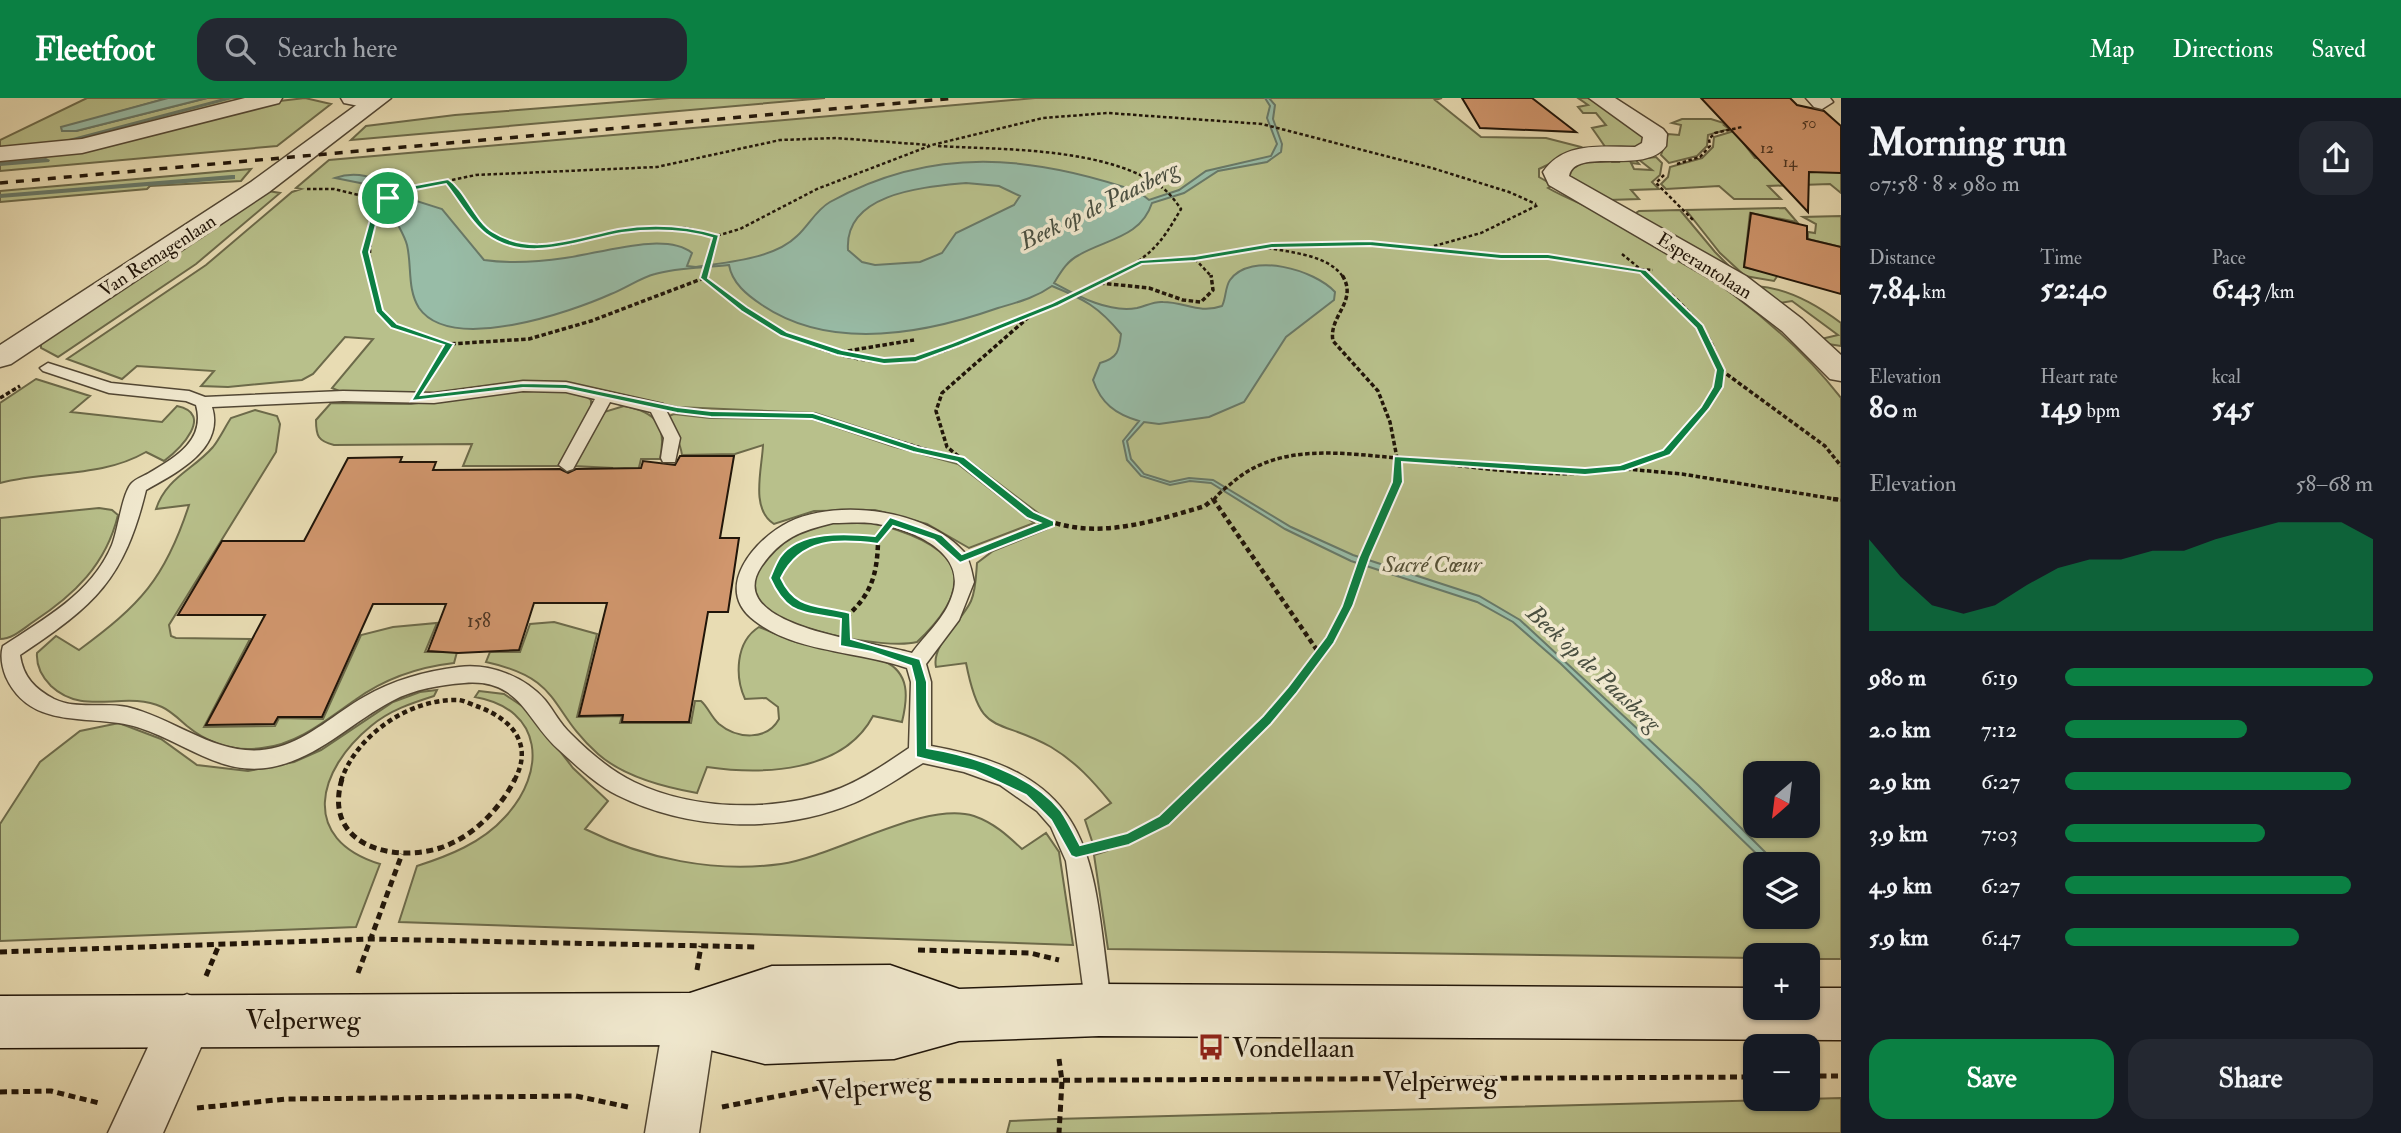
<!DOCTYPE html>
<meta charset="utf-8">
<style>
body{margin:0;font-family:"IM FELL Double Pica",serif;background:#242831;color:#f1f3f6;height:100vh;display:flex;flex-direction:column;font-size:26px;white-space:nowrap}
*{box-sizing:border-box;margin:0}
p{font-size:23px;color:#9ea1a6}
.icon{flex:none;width:38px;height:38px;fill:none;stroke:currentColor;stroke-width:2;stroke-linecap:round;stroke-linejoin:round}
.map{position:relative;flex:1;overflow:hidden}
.sheet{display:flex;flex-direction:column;background:#171b24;width:560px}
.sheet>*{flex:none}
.needle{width:46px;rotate:208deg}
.fabs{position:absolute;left:1743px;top:663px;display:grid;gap:14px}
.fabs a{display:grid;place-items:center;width:77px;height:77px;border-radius:14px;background:#171b24;box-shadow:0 2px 5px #0004;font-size:35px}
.pin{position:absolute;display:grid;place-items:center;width:60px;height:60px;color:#fff;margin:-30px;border:4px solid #fff;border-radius:50%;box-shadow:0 2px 7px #0007}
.round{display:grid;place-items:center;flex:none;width:74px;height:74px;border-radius:21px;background:#242831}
.headline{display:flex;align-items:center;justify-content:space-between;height:119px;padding:0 28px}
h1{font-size:38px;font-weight:700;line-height:52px}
.metrics{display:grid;grid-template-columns:repeat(3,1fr);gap:10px;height:119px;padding:7px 28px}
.metrics div{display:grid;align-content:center}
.metrics b{font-size:30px;font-weight:700}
.metrics small{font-size:19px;font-weight:400}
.metrics p{font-size:19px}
.chart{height:196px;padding:14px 28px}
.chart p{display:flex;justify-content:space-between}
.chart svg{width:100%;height:126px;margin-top:7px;fill:#0b8043;opacity:.7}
.button{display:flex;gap:14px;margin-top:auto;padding:14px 28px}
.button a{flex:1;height:80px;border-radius:21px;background:#0b8043;color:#fff;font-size:28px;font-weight:700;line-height:80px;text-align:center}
.button a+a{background:#242831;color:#f1f3f6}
ul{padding:0 28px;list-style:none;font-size:23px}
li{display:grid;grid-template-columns:112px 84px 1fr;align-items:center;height:52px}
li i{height:18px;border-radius:9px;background:#0b8043}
header{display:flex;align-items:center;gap:42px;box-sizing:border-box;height:98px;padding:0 35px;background:#0b8043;color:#fff}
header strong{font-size:33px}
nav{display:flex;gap:38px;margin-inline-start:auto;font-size:24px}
.search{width:490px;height:63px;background:#242831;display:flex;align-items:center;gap:18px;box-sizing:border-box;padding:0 24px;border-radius:21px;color:#9ea1a6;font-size:26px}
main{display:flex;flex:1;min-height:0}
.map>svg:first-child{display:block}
.green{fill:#b8c08b;stroke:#6c6a4a;stroke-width:2;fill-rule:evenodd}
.water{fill:#98bca7;stroke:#687968;stroke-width:2;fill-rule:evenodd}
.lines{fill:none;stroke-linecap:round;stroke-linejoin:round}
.stream{fill:#687968;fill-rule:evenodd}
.building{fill:#d0966d;stroke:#201509;stroke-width:2}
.service-casing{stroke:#524734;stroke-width:3}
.minor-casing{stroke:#524734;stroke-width:3}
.tertiary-casing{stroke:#524734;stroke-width:3}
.secondary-casing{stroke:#201509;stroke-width:3}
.path-far3{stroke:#201509;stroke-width:2.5;stroke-dasharray:3.5 2.5;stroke-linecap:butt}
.path-far2{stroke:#201509;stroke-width:3.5;stroke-dasharray:4.5 2.5;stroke-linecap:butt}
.path-far1{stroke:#201509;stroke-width:4.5;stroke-dasharray:5 3.5;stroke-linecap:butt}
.path{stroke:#201509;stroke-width:5;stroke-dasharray:7 4.5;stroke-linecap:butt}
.service{fill:#f0e8ce;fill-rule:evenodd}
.minor{fill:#f0e8ce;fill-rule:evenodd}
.tertiary{fill:#f0e8ce;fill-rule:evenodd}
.secondary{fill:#f0e8ce;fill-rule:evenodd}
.rail{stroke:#201509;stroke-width:3.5;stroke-dasharray:8 8;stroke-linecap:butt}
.route{fill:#0b8043;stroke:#fff;stroke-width:2;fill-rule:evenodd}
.labels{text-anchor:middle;stroke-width:7;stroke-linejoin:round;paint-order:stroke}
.far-number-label{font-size:16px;fill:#4c3522}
.far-street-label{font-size:19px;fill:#201509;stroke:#f0e8ce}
.number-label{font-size:19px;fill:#4c3522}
.park-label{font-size:23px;font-style:italic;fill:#555136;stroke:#f0e8ce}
.water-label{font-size:24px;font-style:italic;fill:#4a4f40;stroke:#f0e8ce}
.near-street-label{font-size:28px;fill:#201509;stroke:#f0e8ce}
.near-poi-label{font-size:28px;fill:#201509;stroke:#f0e8ce;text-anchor:start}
</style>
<header>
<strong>Fleetfoot</strong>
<div class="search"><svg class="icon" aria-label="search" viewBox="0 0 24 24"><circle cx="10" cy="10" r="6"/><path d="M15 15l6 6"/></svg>Search here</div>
<nav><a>Map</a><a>Directions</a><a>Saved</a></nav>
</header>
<main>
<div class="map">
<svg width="1841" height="1035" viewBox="0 0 1841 1035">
<rect width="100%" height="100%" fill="#e8dcb3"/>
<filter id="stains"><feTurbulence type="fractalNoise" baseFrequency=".00286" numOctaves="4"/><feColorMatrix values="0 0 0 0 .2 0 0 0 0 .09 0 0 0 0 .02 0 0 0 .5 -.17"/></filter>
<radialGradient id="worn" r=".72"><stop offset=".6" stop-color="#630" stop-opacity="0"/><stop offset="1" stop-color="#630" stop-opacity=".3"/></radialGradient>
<path class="green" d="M87 0H168L61 30 76 33 207 0H253L88 43 0 52V42Z
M305 0 331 6 277 48 0 73V59L271 4Z
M670 0H825L351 42 366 28 455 17Z
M1035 0H1442L1435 2 1481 39 1546 40 1581 49 1583 50 1539 71V79L1553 87 1548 90C1567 101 1590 109 1610 120 1697 168 1779 220 1841 300V861H1808V858H1755V860L1108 851 1094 757 1107 753 1102 743 1093 746 1085 722 1111 705C1093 683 1076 664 1051 649 995 618 981 641 966 565L936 569C931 547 962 523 971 503 976 492 976 477 977 465L993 453 1047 431 1042 418 965 360 919 349 815 315 677 309 567 285 434 298 344 295 332 290 373 241 345 239 313 276 302 282 228 289 201 288 214 273 137 268 122 281 67 261 206 167 292 94 301 91 296 90 329 62ZM1755 676H1808V728H1755ZM1755 766H1808V819H1755Z
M1578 0H1591L1645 39 1640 50H1606L1592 30 1606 27 1596 15H1583L1578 9 1588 7Z
M1682 21H1711L1727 26 1724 27 1729 31 1708 37 1707 48 1697 58 1669 65 1661 57 1668 36 1679 37 1681 27 1672 25Z
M1734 33 1755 60 1770 61 1782 74 1841 72V95L1830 86 1768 88 1781 101H1734L1719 88 1666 91 1661 86 1668 79 1670 69 1702 60 1713 49 1714 39Z
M1609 59 1612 64H1619L1618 60 1635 61 1639 66 1631 65 1634 71 1652 72 1638 61 1656 59 1662 65 1660 77 1652 84 1659 91 1631 92 1639 101 1608 102 1568 77 1569 72 1588 62Z
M251 71 241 83 150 88 147 91 0 104V93Z
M268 93 280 95 196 166 58 259 41 250V244Z
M1785 110 1797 124 1750 115 1744 169 1778 177 1774 183 1745 178 1720 155 1686 112Z
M1680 112 1715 154 1739 178 1633 117 1639 113Z
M1841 118V149L1808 141V134L1815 135 1816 126 1803 119Z
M1756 188C1788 190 1816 206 1841 225V248L1822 245 1821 241 1838 237 1792 203 1774 206Z
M36 281 90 298 71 314 162 324 177 308C215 316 180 351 164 363L146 354C101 380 49 372 0 385V305Z
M524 291C544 291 576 287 591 302V314L558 368H463L472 346 334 347C318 343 316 338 316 322L331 305 411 306Z
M624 308C657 314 667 328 660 361H641L628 415H600L612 370 574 368 604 314Z
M255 312 277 318 280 326 276 354 169 527 171 538 176 540 250 541 204 629 275 628 279 620 323 621 361 537 393 529 437 525 425 554H457L454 565C419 569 384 581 355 602 326 622 298 646 262 650 234 654 209 646 187 628 180 622 171 613 162 609 124 592 84 619 51 588 42 579 36 568 37 555L56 538 79 552C140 507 165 481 189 407L156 411C166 380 193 372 213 349 220 340 225 329 231 320Z
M674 316 710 320 812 321 892 348 958 366 1034 425 969 450 927 426 875 412 814 413 774 426C750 411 762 371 763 347L735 356 682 357C680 341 671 332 669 318Z
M99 410 112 412 118 417C106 467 74 497 33 524 23 531 12 541 0 541V420Z
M869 424C948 443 990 475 917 544 885 552 774 531 756 501 737 469 795 430 821 425 836 422 854 424 869 424Z
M554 524 597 536 577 619 622 618 620 625H691L695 603H701C708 609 711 619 719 626 737 641 767 643 779 621L778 609 766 600 745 601C735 579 735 544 759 529L796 544 884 563C910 575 908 599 902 624L873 618C843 675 762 677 707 669L697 695C663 689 624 679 598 656 548 612 564 581 486 564L490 554H520L530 526Z
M437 592 434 598C412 605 390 612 371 628 317 672 299 741 380 766L356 829 0 843V726L40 664 80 633 119 625 161 641 197 667 248 673 294 664 321 652 393 604 420 594Z
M479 593 504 596 528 612 573 670 608 703 585 731C645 761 714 775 781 766 836 758 926 702 974 718 994 725 1007 737 1022 751L1046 735 1059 754 1073 847 399 824 417 768C448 758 482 745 505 719 547 674 544 611 475 599Z
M1841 1000V1035H1007L1010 1023 1055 1021Z"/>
<path class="water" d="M168 0H207L76 33H62L61 29Z
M1265 0H1269L1275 7 1273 21 1282 46 1281 54 1267 64 1218 73 1184 95 1152 105C1141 139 1107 141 1079 157 1067 163 1061 174 1054 185 1078 198 1108 215 1137 210 1146 208 1154 203 1163 204 1185 204 1199 216 1222 208 1226 201 1225 189 1230 182 1251 153 1315 172 1335 194L1334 202 1286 239 1244 304 1209 319 1159 326 1144 324 1127 343 1131 361 1144 376 1170 384 1189 380 1213 382 1291 429 1353 457 1479 498 1520 522 1698 687 1777 766H1767L1561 566 1513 524 1477 504 1351 463 1285 431 1211 385 1190 383 1170 387 1141 378 1127 362 1123 343 1139 323C1115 316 1101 305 1093 282L1100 265C1118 260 1119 253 1121 236 1099 209 1084 201 1052 188 1035 200 1018 204 998 210 924 236 832 254 762 207 747 197 732 185 729 167 705 170 678 169 655 176 640 180 626 190 611 196 571 214 451 256 419 210 407 191 412 168 407 147 405 139 400 131 396 123L408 105 383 96 375 88 335 80C354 73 379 77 388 94L442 111 484 162C512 166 538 164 565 160 598 156 665 133 692 155L687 168 696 169C727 164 774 161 797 138 809 127 816 112 830 104 933 47 1032 57 1139 94L1149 102 1179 92 1206 73 1271 58 1277 46 1267 20 1270 8ZM966 85 999 88 1020 98 1014 107 956 135 942 155 920 164 875 167 862 164 848 152C844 94 926 89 966 85Z"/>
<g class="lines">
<path class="stream" d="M224 0H236L73 43 69 41Z
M46 60 50 62 49 64 0 68V64Z
M232 77H235V81L0 100V96Z"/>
</g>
<path class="building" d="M1462 0H1532L1576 34 1480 30Z
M1701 0H1790L1797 7 1824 13 1841 28V75L1809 74 1808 114Z
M1751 115 1807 128V141L1841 149V196L1744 169Z
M680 358H734L720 440H739L728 514H708L689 624H622L623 617 579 618 607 505H534L519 552 458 555 428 553 446 506H373L322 619H278L274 626 206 627 265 517H178L222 443H304L348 360 402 359 400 364H436L433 372 560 371 568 375 576 371 641 370 643 363 675 367Z"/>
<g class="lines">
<g class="service-casing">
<path id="service" d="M48 265 111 285 189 293 205 299 343 293 434 295 523 283 566 284 663 306 680 340 675 364H663L661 360 664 340 651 314 610 304 573 371 567 373 559 367 595 301 566 294 523 293 434 305 343 303 212 309C225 351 176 375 146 392 124 482 95 507 20 557 23 579 35 591 54 601 77 612 104 604 127 609 178 621 223 665 278 649 310 640 336 615 364 599 393 582 426 573 459 569 490 565 525 579 545 602 554 613 560 626 571 636 589 654 611 673 634 684 694 713 778 715 841 690 865 680 887 665 909 650L911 584 907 570C859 553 797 555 755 523 711 491 756 440 789 424 839 400 927 412 964 454 970 462 972 475 974 484L959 522 926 566 931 584V648C1103 678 1091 766 1112 911L1108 920 1099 924 1090 920 1086 911 1066 763 1051 729 1037 713 1000 687 964 674 923 665C900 679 879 694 854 705 780 736 689 733 617 697 595 686 576 667 558 651 526 622 520 580 464 585 440 587 414 591 392 603 352 624 318 660 272 669 220 679 184 643 137 629 91 615 31 634 6 579 2 569 0 558 3 548 44 521 92 495 112 447 118 432 122 397 131 386 135 381 144 378 149 375 176 359 206 342 196 307L186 303 109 295 43 273 40 270ZM833 425C845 425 858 424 871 425 906 429 969 452 952 498 945 520 925 537 912 555 879 544 721 530 761 469 781 440 800 433 833 425Z"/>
</g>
<g class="minor-casing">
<path id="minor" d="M245 0H282L279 5 82 55 0 63V49L82 41Z
M341 0H382L385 4 374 11 344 5Z
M1589 0H1615L1663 31 1667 36 1666 48C1645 78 1575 48 1569 78L1746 178 1802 221 1841 257V283L1830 281 1782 233 1726 190 1549 87 1543 74C1564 43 1602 49 1635 49L1642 45 1643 39Z
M1806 0H1830L1833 4 1822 11 1814 9Z
M690 895 708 903 716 921 699 1035H645L664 921 672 903Z
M187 896 205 904 213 922 163 1035H108L169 904Z"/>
</g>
<g class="tertiary-casing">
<path id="tertiary" d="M366 0H391L269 94 11 266 0 269V247L251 84Z"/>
</g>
<g class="secondary-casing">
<path id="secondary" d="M890 867 959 891 1099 886 1755 890V910H1808V890H1841V942L1099 938 959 943 894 961 765 966 690 947 0 950V898L690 895 772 868Z"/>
</g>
<path class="path-far3" d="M938 48C1005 52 1108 49 1164 91 1170 96 1176 104 1181 111 1159 149 1149 160 1109 179
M1677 66 1700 59 1710 48 1709 41 1715 35 1742 29
M1664 77 1656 85 1694 123
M448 83 489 135 517 147 571 146 619 133 662 130H687L716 138 740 131 817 91 932 47 1043 20 1108 15 1262 26 1432 70 1509 94 1536 106
M307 91H334L383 103 413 90 476 77 657 69 780 42 836 40 929 47
M1434 148 1481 135 1538 107
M1262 149C1287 154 1328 156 1343 179
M1622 156 1650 179
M1195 161 1212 179
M1140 164 1195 161 1272 147 1370 145 1501 159 1548 158 1607 169 1653 172
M369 179 371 132 383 103
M704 179 716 138"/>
<path class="path-far2" d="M369 177C374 224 407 237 449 246
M705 177 704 180C724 195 742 212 764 225 806 249 869 272 917 261 955 252 991 231 1027 218
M1100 185 1149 190 1183 202 1201 204 1213 192 1211 177
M841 254 914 242
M1721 272 1825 348 1841 368
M432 274 449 246 529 241 591 223 704 180
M0 300 20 288
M690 314 813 318 958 361
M1626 371 1682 376 1841 402
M1013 402 947 349 936 313 942 295 1031 217 1113 177
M1214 402C1217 396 1226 390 1233 384 1278 345 1341 355 1397 360L1390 324 1378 293 1333 243C1328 218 1359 203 1342 177
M1390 402 1398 384 1397 360C1466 367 1593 392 1655 359 1678 347 1693 327 1708 307 1743 256 1685 208 1648 177"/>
<path class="path-far1" d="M1011 401C1071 450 1138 428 1205 408L1213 401
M1213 401 1319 555
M1833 401 1841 402
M986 451 1049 426
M846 519C871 497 877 477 878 445
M341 683C356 637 410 600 459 602 465 603 473 607 479 609 513 622 534 647 514 683
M1204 683 1267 622 1330 542 1390 401"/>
<path class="path" d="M342 681C322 747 392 765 440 750 473 739 500 711 515 681
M1102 749C1153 732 1168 718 1206 681
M918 852 1030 855 1059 862
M0 854 371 841 756 849
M697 872 701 848
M358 875 402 756
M206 878 219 847
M1059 961 1062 983 1059 1035
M1808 978H1841
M902 983 1755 979
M0 994 51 993 99 1005
M722 1009 820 990 866 986
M197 1010 286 1001 576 998 628 1009"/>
<use href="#service" class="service"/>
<use href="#minor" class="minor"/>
<use href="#tertiary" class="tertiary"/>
<use href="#secondary" class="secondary"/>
<path class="rail" d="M0 85 956 0"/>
</g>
<path class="route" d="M448 81C466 93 474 122 493 134 532 159 577 139 618 131 653 125 685 127 719 137L708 180 747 209 787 234 842 252 884 260 915 258 952 245 1052 205 1140 162 1195 158 1272 145 1370 143 1501 156H1548L1646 172 1703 227 1725 272 1723 289 1709 311 1670 357 1625 373 1585 377 1402 364 1403 384 1370 459 1353 508 1334 545 1296 596 1271 626 1169 727 1129 747 1076 760 1071 758 1051 722 1026 697 975 673 916 659 915 584 911 568 872 554 840 548 841 521C802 513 787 518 770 480 773 473 776 465 780 459 799 432 847 435 875 438L890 419 942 437 962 456 1040 425 1027 420 957 364 913 354 812 321 711 319 677 315 566 291 523 290 411 303 444 247 391 230 376 214 361 154 372 114 385 99 400 90ZM446 86C458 101 471 125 486 136 527 167 579 142 622 135 653 131 682 131 712 140L700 180 741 213 781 238 837 257 884 266 916 264 959 248 1058 208 1142 166 1195 163 1272 150 1370 148 1501 161H1548L1640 175 1696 230 1716 272 1713 289 1701 309 1663 352 1620 367 1585 370 1394 358 1392 384 1359 459 1342 508 1326 539 1288 589 1263 618 1159 718 1127 735 1080 747C1074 736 1068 723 1061 713 1032 676 971 657 927 650V584L920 561 851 541 850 515C819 506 796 513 781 480 801 439 839 441 878 446L893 428 934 442 960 465 1054 428V423L1034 414 964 359 918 349 813 315 711 313 677 309 566 286 523 285 421 297 454 246 397 226 383 212 369 154 379 114 391 102 405 94Z"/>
<defs>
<g id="bus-bare" transform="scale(2.1)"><path d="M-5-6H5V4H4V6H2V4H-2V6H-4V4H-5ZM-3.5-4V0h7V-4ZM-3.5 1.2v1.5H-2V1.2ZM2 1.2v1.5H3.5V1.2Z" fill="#8f2418" stroke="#f0e8ce" stroke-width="2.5" paint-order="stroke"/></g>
</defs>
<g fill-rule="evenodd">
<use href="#bus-bare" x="1211" y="949"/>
</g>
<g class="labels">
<g class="far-number-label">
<text x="1809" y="30">50</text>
<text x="1767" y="55">12</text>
<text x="1790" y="69">14</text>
</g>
<g class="far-street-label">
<text transform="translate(157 157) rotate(-33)" y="7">Van Remagenlaan</text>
<text transform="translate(1705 167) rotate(32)" y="7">Esperantolaan</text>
</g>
<g class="number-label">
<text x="479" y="529">158</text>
</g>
<g class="park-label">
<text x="1432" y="474">Sacré Cœur</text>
</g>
<g class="water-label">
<text transform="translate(1099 107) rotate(-26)" y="8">Beek op de Paasberg</text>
<text transform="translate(1594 570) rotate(43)" y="8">Beek op de Paasberg</text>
</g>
<g class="near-street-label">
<text x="303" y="931">Velperweg</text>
<text x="1440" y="993">Velperweg</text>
<text transform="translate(874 988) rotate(-4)" y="10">Velperweg</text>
</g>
<g class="near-poi-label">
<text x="1232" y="959">Vondellaan</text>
</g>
</g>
<rect width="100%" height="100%" filter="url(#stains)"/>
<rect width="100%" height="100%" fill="url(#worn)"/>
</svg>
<div class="fabs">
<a><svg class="needle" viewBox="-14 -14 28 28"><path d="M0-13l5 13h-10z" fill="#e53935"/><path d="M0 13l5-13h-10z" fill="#9ea1a6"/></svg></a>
<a><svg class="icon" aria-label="layers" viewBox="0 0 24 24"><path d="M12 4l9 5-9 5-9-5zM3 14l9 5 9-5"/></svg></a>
<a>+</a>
<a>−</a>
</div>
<div class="pin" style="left:388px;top:100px;background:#1e9e55"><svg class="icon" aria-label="arrive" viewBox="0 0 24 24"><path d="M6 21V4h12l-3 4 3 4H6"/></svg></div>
</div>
<section class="sheet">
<div class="headline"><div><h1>Morning run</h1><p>07:58 · 8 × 980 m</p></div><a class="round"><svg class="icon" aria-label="share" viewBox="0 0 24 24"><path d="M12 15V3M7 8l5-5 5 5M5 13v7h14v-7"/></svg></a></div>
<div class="metrics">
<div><p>Distance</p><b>7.84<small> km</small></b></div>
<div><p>Time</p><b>52:40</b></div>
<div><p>Pace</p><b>6:43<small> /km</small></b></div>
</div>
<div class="metrics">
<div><p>Elevation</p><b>80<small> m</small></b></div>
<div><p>Heart rate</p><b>149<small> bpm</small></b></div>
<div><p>kcal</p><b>545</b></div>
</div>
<div class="chart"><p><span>Elevation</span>58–68 m</p>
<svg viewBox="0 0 160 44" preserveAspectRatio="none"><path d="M0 44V12L10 25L20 35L30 38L40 35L50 28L60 22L70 19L80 19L90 16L100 16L110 12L120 9L130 6L140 6L150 6L160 12V44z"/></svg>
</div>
<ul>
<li><b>980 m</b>6:19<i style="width:100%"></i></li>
<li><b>2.0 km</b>7:12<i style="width:59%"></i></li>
<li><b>2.9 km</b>6:27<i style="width:93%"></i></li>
<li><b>3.9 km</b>7:03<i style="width:65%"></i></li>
<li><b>4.9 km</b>6:27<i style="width:93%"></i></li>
<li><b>5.9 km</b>6:47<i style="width:76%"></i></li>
</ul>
<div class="button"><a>Save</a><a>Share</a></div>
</section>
</main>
